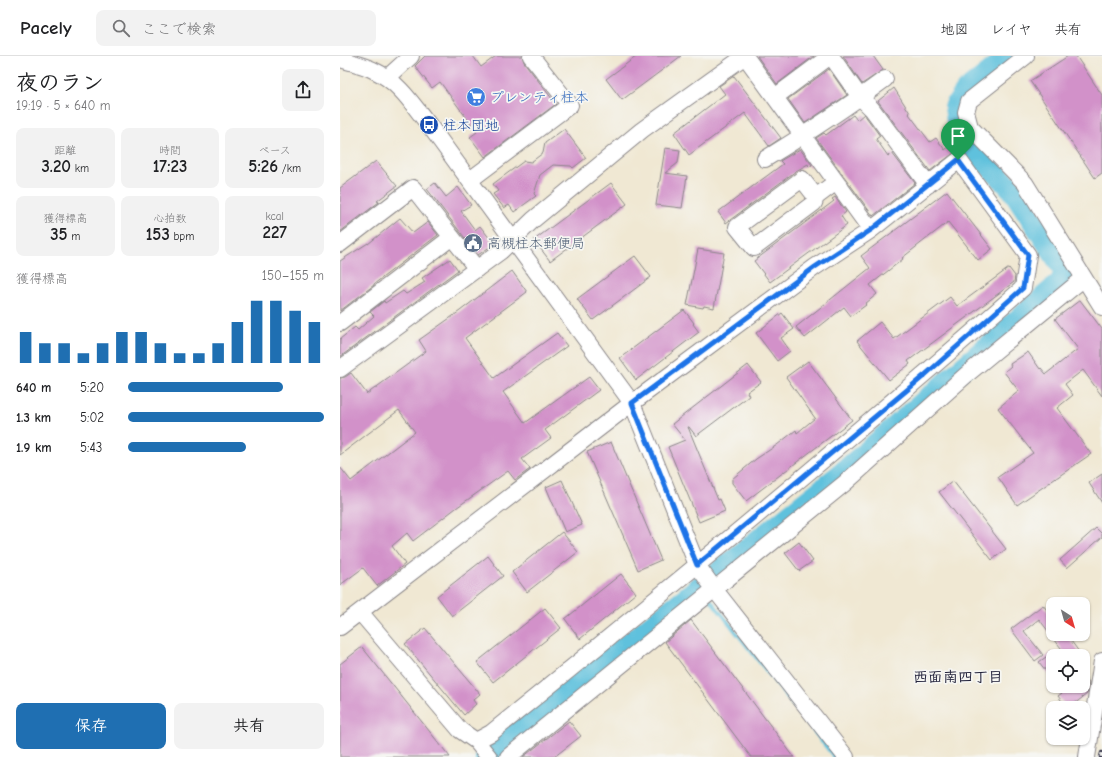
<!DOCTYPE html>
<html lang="ja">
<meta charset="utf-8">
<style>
body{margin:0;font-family:"Comic Neue","Klee One",sans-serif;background:#f2f2f2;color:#202124;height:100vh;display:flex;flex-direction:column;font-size:15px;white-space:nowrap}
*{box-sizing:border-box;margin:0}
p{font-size:13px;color:#757577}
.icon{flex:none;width:22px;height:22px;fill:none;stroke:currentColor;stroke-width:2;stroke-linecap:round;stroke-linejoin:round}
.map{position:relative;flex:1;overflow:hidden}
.sheet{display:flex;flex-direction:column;background:#fff;width:340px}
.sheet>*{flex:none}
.needle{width:26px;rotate:143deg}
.controls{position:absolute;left:706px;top:541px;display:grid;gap:8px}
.controls a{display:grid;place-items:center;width:44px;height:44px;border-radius:8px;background:#fff;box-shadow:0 1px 3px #0004;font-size:20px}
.pin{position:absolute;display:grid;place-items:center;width:34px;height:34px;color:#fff;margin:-41px -17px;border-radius:50% 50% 50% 0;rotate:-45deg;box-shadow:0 0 4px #0007}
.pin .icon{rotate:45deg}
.round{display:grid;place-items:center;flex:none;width:42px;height:42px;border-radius:8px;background:#f2f2f2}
.overview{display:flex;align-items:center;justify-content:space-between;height:68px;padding:0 16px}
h1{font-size:22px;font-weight:700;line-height:30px}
.metrics{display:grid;grid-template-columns:repeat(3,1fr);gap:6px;height:68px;padding:4px 16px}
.metrics div{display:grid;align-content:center;border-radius:8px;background:#f2f2f2;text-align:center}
.metrics b{font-size:17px;font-weight:700}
.metrics small{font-size:11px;font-weight:400}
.metrics p{font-size:11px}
.chart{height:112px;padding:8px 16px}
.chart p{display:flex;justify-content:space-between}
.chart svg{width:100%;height:72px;margin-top:4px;stroke:#1f6fb2;stroke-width:6}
.cta{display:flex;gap:8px;margin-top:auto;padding:8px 16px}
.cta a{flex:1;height:46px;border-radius:8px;background:#1f6fb2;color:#fff;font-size:16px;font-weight:700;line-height:46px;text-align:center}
.cta a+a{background:#f2f2f2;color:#202124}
ul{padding:0 16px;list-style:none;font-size:13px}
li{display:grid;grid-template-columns:64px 48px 1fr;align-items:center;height:30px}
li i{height:10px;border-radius:5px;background:#1f6fb2}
header{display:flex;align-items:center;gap:24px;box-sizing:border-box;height:56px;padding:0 20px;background:#fff;border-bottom:1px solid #e0e0e0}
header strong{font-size:19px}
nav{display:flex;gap:22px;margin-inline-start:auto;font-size:14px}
.search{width:280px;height:36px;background:#f2f2f2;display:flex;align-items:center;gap:10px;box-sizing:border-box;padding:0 14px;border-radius:8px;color:#757577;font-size:15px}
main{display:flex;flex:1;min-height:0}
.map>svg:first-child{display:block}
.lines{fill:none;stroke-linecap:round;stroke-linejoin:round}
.stream{stroke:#5fc1dd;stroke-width:3.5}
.river{stroke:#5fc1dd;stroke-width:22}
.building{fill:#d291c9}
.minor-casing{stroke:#898587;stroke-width:18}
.minor{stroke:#fff;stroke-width:16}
.rail-casing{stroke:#22223b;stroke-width:4.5}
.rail{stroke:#f6f6f2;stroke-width:3;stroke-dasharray:9;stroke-linecap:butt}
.route-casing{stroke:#fff;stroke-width:8}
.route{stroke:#1a73e8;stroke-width:5}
.labels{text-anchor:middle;stroke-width:3.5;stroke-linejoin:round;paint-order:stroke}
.shop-label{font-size:14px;fill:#366cbe;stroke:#f6f6f2;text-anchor:start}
.transit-label{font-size:14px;fill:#164399;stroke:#f6f6f2;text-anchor:start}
.service-label{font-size:14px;fill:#4e5e75;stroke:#f6f6f2;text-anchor:start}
.neighbourhood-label{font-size:15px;font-weight:bold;fill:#22223b;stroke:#f6f6f2}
</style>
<header>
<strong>Pacely</strong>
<div class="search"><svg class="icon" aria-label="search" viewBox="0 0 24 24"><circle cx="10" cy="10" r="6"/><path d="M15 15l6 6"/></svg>ここで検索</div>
<nav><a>地図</a><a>レイヤ</a><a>共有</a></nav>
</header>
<main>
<section class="sheet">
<div class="overview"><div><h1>夜のラン</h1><p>19:19 · 5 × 640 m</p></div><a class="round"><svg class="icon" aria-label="share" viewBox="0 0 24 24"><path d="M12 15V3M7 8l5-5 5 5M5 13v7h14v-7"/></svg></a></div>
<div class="metrics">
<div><p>距離</p><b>3.20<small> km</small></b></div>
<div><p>時間</p><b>17:23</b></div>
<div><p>ペース</p><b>5:26<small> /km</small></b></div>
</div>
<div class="metrics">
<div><p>獲得標高</p><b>35<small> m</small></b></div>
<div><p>心拍数</p><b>153<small> bpm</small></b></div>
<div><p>kcal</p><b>227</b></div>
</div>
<div class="chart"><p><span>獲得標高</span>150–155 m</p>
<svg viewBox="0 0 160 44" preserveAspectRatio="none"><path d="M5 44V25M15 44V32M25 44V32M35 44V38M45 44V32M55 44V25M65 44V25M75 44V32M85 44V38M95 44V38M105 44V32M115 44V19M125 44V6M135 44V6M145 44V12M155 44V19"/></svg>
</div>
<ul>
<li><b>640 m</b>5:20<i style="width:79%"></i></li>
<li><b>1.3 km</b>5:02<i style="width:100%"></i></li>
<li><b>1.9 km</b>5:43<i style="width:60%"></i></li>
</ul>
<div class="cta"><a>保存</a><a>共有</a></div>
</section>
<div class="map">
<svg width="762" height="701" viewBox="0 0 762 701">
<rect width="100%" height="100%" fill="#f6f6f2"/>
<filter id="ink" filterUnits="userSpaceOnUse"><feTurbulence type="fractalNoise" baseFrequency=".025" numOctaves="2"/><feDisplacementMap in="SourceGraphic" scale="8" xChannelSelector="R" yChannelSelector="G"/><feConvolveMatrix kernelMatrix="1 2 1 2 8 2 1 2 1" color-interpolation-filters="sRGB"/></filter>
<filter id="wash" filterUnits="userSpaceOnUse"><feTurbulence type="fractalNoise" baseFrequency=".012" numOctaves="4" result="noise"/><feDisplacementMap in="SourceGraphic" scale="16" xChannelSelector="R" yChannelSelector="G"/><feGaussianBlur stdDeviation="0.9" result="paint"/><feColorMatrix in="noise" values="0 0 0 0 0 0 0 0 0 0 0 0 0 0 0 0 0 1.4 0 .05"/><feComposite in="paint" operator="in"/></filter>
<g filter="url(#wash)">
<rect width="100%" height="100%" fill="#f0e8d3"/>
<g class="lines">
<path class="stream" d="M360 529 365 536
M370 543 494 701"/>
<path class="river" d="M146 701 502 417 721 226 725 215 673 134 619 80 615 51 626 35 670 0"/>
</g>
<g id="blocks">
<path class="building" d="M85 0H133L141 11 156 0H182L184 6 216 48 145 101 130 81 137 76 100 26 92 32 75 10Z
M297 0H341L282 44 266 23Z
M417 0H474L437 28Z
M503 0H533L543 14 522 28Z
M728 0H736L762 39V117L755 122 690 25Z
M489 13 507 39 465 67 448 43Z
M394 20 441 82 429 90 405 57 349 99 334 77 385 38 379 30Z
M554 32 570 57 569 58 590 86 596 82 605 94 610 90 615 96 590 115 538 45Z
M524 58 540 80 536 83 548 100 552 97 575 127 533 160 476 82 484 77 486 79 513 59 517 64Z
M224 73 246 102 233 112 231 110 213 109 200 119 194 138 196 140 174 156 169 149 164 152 153 138 158 135 153 128 184 105 191 106 203 97 205 87Z
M325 92 340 94 338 107 325 117 347 120 342 152 316 149Z
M460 93 472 109 469 111 468 108 456 115 386 167 378 156 443 108 440 105Z
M36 105 57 130 37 145 39 146 0 176V132Z
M95 127 106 141 118 131 131 149 121 155 135 174 140 170 154 188 138 199 87 133Z
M271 127 287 148 210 205 194 184Z
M607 135 652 193 638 204 608 166 562 202 563 203 530 229 537 238 525 248 526 249 511 260 504 251 465 282 456 271 530 212 521 200Z
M495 141 506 156 501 160 507 169 430 226 414 205 494 145 492 143Z
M60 162 73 177 88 166 98 179 34 228V229L0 255V205L28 187V188Z
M358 193 384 197 374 252 364 250 363 252 347 249Z
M295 200 311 221 253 264 237 243Z
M110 203 118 214 0 301V283L15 271 18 274 34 260 30 256 44 245 45 247 63 235 66 238 85 226 82 222Z
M669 212 675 220 674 226 568 305 570 308 549 324 517 285 540 266 554 283 610 241 617 250Z
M172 215 187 236 125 282 154 322 217 277 227 290 163 336 185 367 249 321 259 334 205 374 211 382 182 403 190 413 175 424 168 415 116 452 73 485 67 477 52 490 65 508 37 530 23 512 0 529V411L11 425 75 376 59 354 0 399V322L5 321 11 317 27 338 86 295 79 284 120 255Z
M740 244 762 273V340L743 314 725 328 733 339 717 352 751 398 677 449 658 421 693 397 658 352 679 335 664 316 671 310 670 308 688 296 700 313 701 312 706 318 738 293 715 263Z
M344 254 354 267 353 268 359 276 296 324 280 302Z
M442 257 454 273 441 282 450 295 437 305 416 277Z
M468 305 512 364 406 445 392 427V423L416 403 437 389 456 374 457 377 475 362 446 321Z
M408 309 421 326 407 336 409 340 356 380 349 371H348L378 444 380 443 385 455 359 466 328 391 345 384 332 368Z
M271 386 321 504 298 514 247 396Z
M762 418V447L749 427Z
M222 424 242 469 225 476 206 431Z
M613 425 666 493 652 504 599 436Z
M756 472 762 478V481L727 512 720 504Z
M222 476 238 496 187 536 172 516Z
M459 486 473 505 459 515 445 497Z
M148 500 163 520 112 560 97 540Z
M281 518 296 537 240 583 225 563Z
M703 549 713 562V578H726L742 600H727L699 563 684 575 703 599 695 605 671 573Z
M205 552 221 572 153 626 137 606Z
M351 564 454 701H411L325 586Z
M85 572 140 638 133 644 136 648 124 659 65 588Z
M22 591 110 701H0V608Z
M713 596V624L699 606Z
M743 618 749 626 747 638 729 652H727L718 640 722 637 717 630H743Z
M229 665 241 680 214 701H183Z"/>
</g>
</g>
<g filter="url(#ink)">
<use href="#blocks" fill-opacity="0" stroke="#898587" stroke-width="1"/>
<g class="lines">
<g class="minor-casing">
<path id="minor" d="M405 0 531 174
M491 0 520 41 532 53 588 129
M686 0 629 45 626 56 630 71 685 127 762 251
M0 3C12 7 24 9 35 15 59 26 73 49 89 69L292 347 357 509 375 534 506 701
M47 22 71 0
M435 41 490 0
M425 103C466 78 506 52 545 23
M130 124 230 49 191 0
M476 141 474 147 414 192 397 171 462 123 476 141 496 126
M0 188 73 132 137 213
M0 267 112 181
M0 313 161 195 193 164 302 74 405 0
M20 556 120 674 136 685 149 701
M0 571 292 347 475 211 531 174 619 104 688 199 683 232C509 385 331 532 151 677L136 685
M168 701 505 427 626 319 744 222
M747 701 762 605"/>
</g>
<use href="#minor" class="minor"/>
<g class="rail-casing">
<path id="rail" d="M761 701 762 697"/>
</g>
<use href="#rail" class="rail"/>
</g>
</g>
<g class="lines" filter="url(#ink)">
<g class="route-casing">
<path id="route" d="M618 104 688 199 683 232 585 319 357 509 292 347 475 211 531 174Z"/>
</g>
<use href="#route" class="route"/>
</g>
<defs>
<g id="supermarket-disc" transform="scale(1)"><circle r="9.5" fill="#3f7fe0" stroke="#f6f6f2"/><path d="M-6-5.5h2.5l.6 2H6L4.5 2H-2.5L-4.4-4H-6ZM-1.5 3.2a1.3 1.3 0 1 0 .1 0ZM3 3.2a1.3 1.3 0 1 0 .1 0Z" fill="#fff"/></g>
<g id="bus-disc" transform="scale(1)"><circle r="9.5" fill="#1a4fb4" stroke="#f6f6f2"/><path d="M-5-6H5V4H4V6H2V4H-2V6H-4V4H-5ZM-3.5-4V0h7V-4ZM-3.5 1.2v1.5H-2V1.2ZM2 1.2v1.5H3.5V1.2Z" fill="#fff"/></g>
<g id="civic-disc" transform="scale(1)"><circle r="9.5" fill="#5c6f8a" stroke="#f6f6f2"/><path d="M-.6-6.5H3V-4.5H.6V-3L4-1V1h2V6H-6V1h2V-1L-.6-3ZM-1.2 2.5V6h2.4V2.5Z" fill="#fff"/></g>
</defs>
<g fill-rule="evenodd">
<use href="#supermarket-disc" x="136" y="41"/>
<use href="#bus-disc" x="89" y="69"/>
<use href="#civic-disc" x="133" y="187"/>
</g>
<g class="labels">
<g class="shop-label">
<text x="150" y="46">プレンティ柱本</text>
</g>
<g class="transit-label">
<text x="103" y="74">柱本団地</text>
</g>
<g class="service-label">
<text x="147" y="192">高槻柱本郵便局</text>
</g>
<g class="neighbourhood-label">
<text x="618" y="626">西面南四丁目</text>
</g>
</g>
</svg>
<div class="controls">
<a><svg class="needle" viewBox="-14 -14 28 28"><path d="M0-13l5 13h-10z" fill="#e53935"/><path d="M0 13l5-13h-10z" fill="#757577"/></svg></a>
<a><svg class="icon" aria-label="locate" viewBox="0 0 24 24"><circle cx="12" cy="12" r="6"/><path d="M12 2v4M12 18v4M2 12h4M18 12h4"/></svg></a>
<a><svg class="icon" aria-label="layers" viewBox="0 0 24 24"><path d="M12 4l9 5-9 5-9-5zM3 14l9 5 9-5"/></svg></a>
</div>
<div class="pin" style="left:618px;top:104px;background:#1e9e55"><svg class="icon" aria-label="arrive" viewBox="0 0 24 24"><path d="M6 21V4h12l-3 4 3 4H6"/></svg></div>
</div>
</main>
